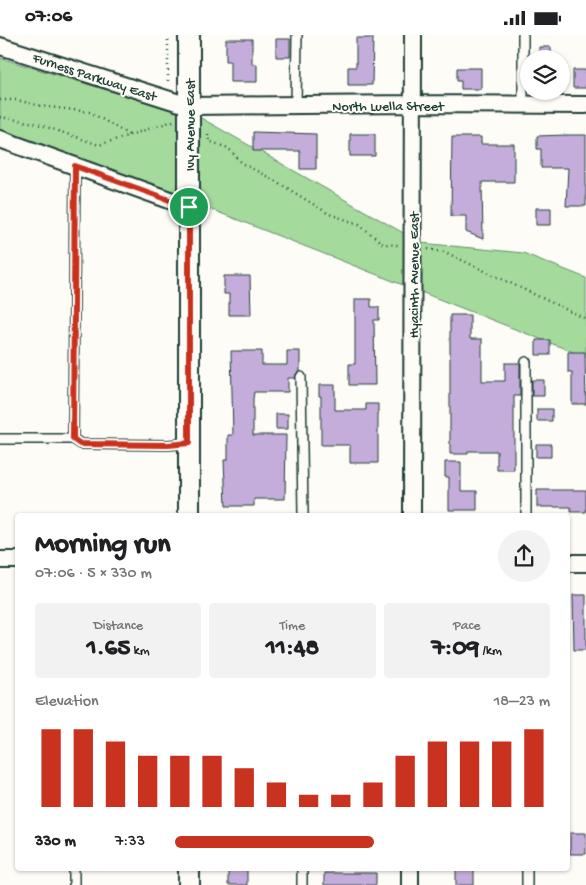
<!DOCTYPE html>
<meta charset="utf-8">
<style>
body{margin:0;font-family:"Gochi Hand",sans-serif;background:#f2f2f2;color:#202124;height:100vh;display:flex;flex-direction:column;font-size:19px;white-space:nowrap}
*{box-sizing:border-box;margin:0}
p{font-size:16px;color:#757577}
.icon{flex:none;width:28px;height:28px;fill:none;stroke:currentColor;stroke-width:2;stroke-linecap:round;stroke-linejoin:round}
.map{position:relative;flex:1;overflow:hidden}
.side{position:absolute;left:15px;top:478px;width:555px;height:358px;display:flex;flex-direction:column;background:#fff;border-radius:5px;box-shadow:0 1px 4px #0004}
.side>*{flex:none}
.controls{position:absolute;left:520px;top:15px;display:grid;gap:10px}
.controls a{display:grid;place-items:center;width:50px;height:50px;border-radius:50%;background:#fff;box-shadow:0 1px 4px #0004;font-size:25px}
.pin{position:absolute;display:grid;place-items:center;width:42px;height:42px;color:#fff;margin:-21px;border:2px solid #fff;border-radius:50%;box-shadow:0 1px 5px #0007}
.round{display:grid;place-items:center;flex:none;width:52px;height:52px;border-radius:26px;background:#f2f2f2}
.head{display:flex;align-items:center;justify-content:space-between;height:85px;padding:0 20px}
h1{font-size:28px;font-weight:700;line-height:38px}
.stats{display:grid;grid-template-columns:repeat(3,1fr);gap:8px;height:85px;padding:5px 20px}
.stats div{display:grid;align-content:center;border-radius:5px;background:#f2f2f2;text-align:center}
.stats b{font-size:25px;font-weight:700}
.stats small{font-size:14px;font-weight:400}
.stats p{font-size:14px}
.chart{height:140px;padding:10px 20px}
.chart p{display:flex;justify-content:space-between}
.chart svg{width:100%;height:90px;margin-top:5px;stroke:#c8321e;stroke-width:6}
ul{padding:0 20px;list-style:none;font-size:16px}
li{display:grid;grid-template-columns:80px 60px 1fr;align-items:center;height:38px}
li i{height:12px;border-radius:6px;background:#c8321e}
.status{display:flex;justify-content:space-between;align-items:center;height:35px;padding:0 25px;background:#fff;direction:ltr}
.status svg{height:14px;fill:currentColor}
.map>svg:first-child{display:block}
.green{fill:#a5da9d;stroke:#628c68}
.building{fill:#c5addb;stroke:#1f3d34}
.lines{fill:none;stroke-linecap:round;stroke-linejoin:round}
.service-casing{stroke:#1f3d34;stroke-width:12}
.minor-casing{stroke:#1f3d34;stroke-width:20}
.tertiary-casing{stroke:#1f3d34;stroke-width:24}
.path{stroke:#1f3d34;stroke-width:2.5;stroke-dasharray:1 4;stroke-linecap:butt}
.service{stroke:#fdfcf7;stroke-width:9}
.minor{stroke:#fdfcf7;stroke-width:16}
.tertiary{stroke:#fdfcf7;stroke-width:20}
.route-casing{stroke:#fff;stroke-width:10}
.route{stroke:#c8321e;stroke-width:6}
.labels{text-anchor:middle;stroke-width:4;stroke-linejoin:round;paint-order:stroke}
.street-label{font-size:14px;fill:#1f3d34;stroke:#fdfcf7}
</style>
<div class="status"><b>07:06</b><svg viewBox="0 0 49 12"><path d="M0 12V9h3v3zM5 12V6h3v6zM10 12V3h3v9zM15 12V0h3v12zM26 1h20v11H26zM47 4h2v5h-2z"/></svg></div>
<div class="map">
<svg width="586" height="850" viewBox="0 0 586 850">
<rect width="100%" height="100%" fill="#fdfcf7"/>
<filter id="ink" filterUnits="userSpaceOnUse"><feTurbulence type="fractalNoise" baseFrequency=".02" numOctaves="2"/><feDisplacementMap in="SourceGraphic" scale="10" xChannelSelector="R" yChannelSelector="G"/><feConvolveMatrix kernelMatrix="1 2 1 2 8 2 1 2 1" color-interpolation-filters="sRGB"/></filter>
<g filter="url(#ink)">
<path class="green" d="M0 23 201 83 421 208 523 218 586 243V322L205 172 0 103Z"/>
<path class="building" d="M356 3H373L372 50H348V32H356Z
M226 4H252V29H257V47H230V26H226Z
M276 4H290V22H276Z
M539 12H551V24H539Z
M457 33H481V54H461V46H457Z
M573 35H586V53H573Z
M253 97 316 99V134H300V116H253Z
M350 99H375V121H350Z
M567 100H586V171H566L568 133H541V114H537V101Z
M452 102H481V109H514V147H482L483 204 466 197V181H451Z
M536 173H551V190H536Z
M224 241H250L251 280H229V259H224Z
M355 264H371V272H379V285H374L375 350H349V329H355Z
M450 280H470V304H482V346H505V328H520V361H514V435H497V416H468V419H450Z
M536 305H550V320H536Z
M231 316H262V330H287V316H300V336L296 339 295 343H288V357H254L253 364V400H286L285 464H254V471H226L224 425H228V400H233Z
M568 317H585L586 369H572V337H568Z
M532 345H544V361H532Z
M319 350H335V375H366V369H378V428H350V410H321V361H319Z
M537 374H552V386H537Z
M276 379H288V394H276Z
M536 409H551V422H536Z
M445 427H461V456H477V475H449V442H445Z
M537 455H586V477H571V472H537Z
M573 560H586V615H574Z
M570 798H586V819H570Z
M228 832H247V850H228Z
M456 832H474V850H456Z
M324 838H376V850H324Z"/>
<g class="lines">
<g class="service-casing">
<path id="service" d="M296 70 297 0
M523 70V0
M301 342 303 480
M0 404H73L81 409 168 410 189 408
M73 404 75 131
M526 480V327
M527 832V850
M74 850V832
M302 850V832"/>
</g>
<g class="minor-casing">
<path id="minor" d="M0 11 189 71 413 69 586 70
M0 104 189 172
M412 480 413 0
M0 525H18
M568 528H586
M410 850V832"/>
</g>
<g class="tertiary-casing">
<path id="tertiary" d="M189 480V0
M189 832V850"/>
</g>
<path class="path" d="M168 0V48
M0 65H17L41 71 90 77 129 100
M0 82 35 88 99 110 173 86
M208 99 209 106 228 113 242 128 279 148 329 179 359 189 383 209 398 210
M428 214 445 217 586 284"/>
<use href="#service" class="service"/>
<use href="#minor" class="minor"/>
<use href="#tertiary" class="tertiary"/>
</g>
</g>
<g class="lines" filter="url(#ink)">
<g class="route-casing">
<path id="route" d="M75 131 189 172V408L168 410 80 409 73 404Z"/>
</g>
<use href="#route" class="route"/>
</g>
<g class="labels">
<g class="street-label">
<text transform="translate(95 41) rotate(18)" y="5">Furness Parkway East</text>
<text x="388" y="75">North Luella Street</text>
<text transform="translate(189 90) rotate(-90)" y="5">Ivy Avenue East</text>
<text transform="translate(413 240) rotate(-90)" y="5">Hyacinth Avenue East</text>
</g>
</g>
</svg>
<div class="controls">
<a><svg class="icon" aria-label="layers" viewBox="0 0 24 24"><path d="M12 4l9 5-9 5-9-5zM3 14l9 5 9-5"/></svg></a>
</div>
<div class="pin" style="left:189px;top:172px;background:#1e9e55"><svg class="icon" aria-label="arrive" viewBox="0 0 24 24"><path d="M6 21V4h12l-3 4 3 4H6"/></svg></div>
<section class="side">
<div class="head"><div><h1>Morning run</h1><p>07:06 · 5 × 330 m</p></div><a class="round"><svg class="icon" aria-label="share" viewBox="0 0 24 24"><path d="M12 15V3M7 8l5-5 5 5M5 13v7h14v-7"/></svg></a></div>
<div class="stats">
<div><p>Distance</p><b>1.65<small> km</small></b></div>
<div><p>Time</p><b>11:48</b></div>
<div><p>Pace</p><b>7:09<small> /km</small></b></div>
</div>
<div class="chart"><p><span>Elevation</span>18–23 m</p>
<svg viewBox="0 0 160 44" preserveAspectRatio="none"><path d="M5 44V6M15 44V6M25 44V12M35 44V19M45 44V19M55 44V19M65 44V25M75 44V32M85 44V38M95 44V38M105 44V32M115 44V19M125 44V12M135 44V12M145 44V12M155 44V6"/></svg>
</div>
<ul>
<li><b>330 m</b>7:33<i style="width:53%"></i></li>
</ul>
</section>
</div>
